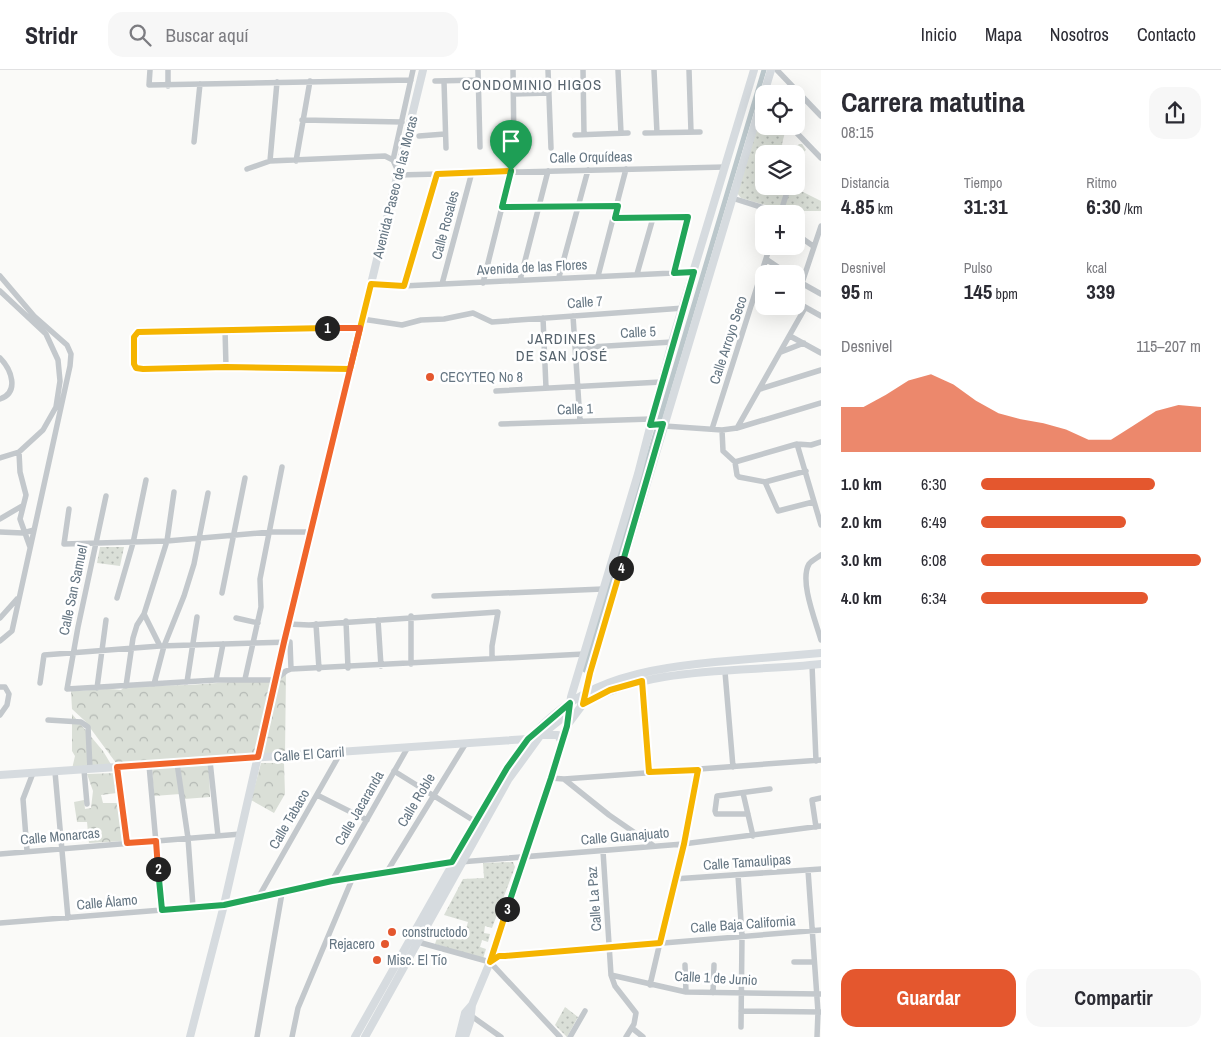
<!DOCTYPE html>
<html lang="es">
<meta charset="utf-8">
<style>
body{margin:0;font-family:"Archivo Narrow",sans-serif;background:#f7f7f7;color:#2b2b33;height:100vh;display:flex;flex-direction:column;font-size:19px;white-space:nowrap}
*{box-sizing:border-box;margin:0}
p{font-size:16px;color:#7c7c81}
.icon{flex:none;width:28px;height:28px;fill:none;stroke:currentColor;stroke-width:2;stroke-linecap:round;stroke-linejoin:round}
.map{position:relative;flex:1;overflow:hidden}
.panel{display:flex;flex-direction:column;background:#fff;width:400px}
.panel>*{flex:none}
.tools{position:absolute;left:755px;top:15px;display:grid;gap:10px}
.tools a{display:grid;place-items:center;width:50px;height:50px;border-radius:10px;background:#fff;box-shadow:0 5px 20px #0002;font-size:25px}
.pin{position:absolute;display:grid;place-items:center;width:42px;height:42px;color:#fff;margin:-51px -21px;border-radius:50% 50% 50% 0;rotate:-45deg;box-shadow:0 0 5px #0007}
.pin .icon{rotate:45deg}
.km{position:absolute;width:25px;height:25px;margin:-12px;border-radius:50%;background:#222;color:#fff;font-size:14px;line-height:25px;text-align:center}
.round{display:grid;place-items:center;flex:none;width:52px;height:52px;border-radius:15px;background:#f7f7f7}
.overview{display:flex;align-items:center;justify-content:space-between;height:85px;padding:0 20px}
h1{font-size:28px;font-weight:700;line-height:38px}
.figures{display:grid;grid-template-columns:repeat(3,1fr);gap:8px;height:85px;padding:5px 20px}
.figures div{display:grid;align-content:center}
.figures b{font-size:21px;font-weight:700}
.figures small{font-size:14px;font-weight:400}
.figures p{font-size:14px}
.chart{height:140px;padding:10px 20px}
.chart p{display:flex;justify-content:space-between}
.chart svg{width:100%;height:90px;margin-top:5px;fill:#e4572e;opacity:.7}
.primary-button{display:flex;gap:10px;margin-top:auto;padding:10px 20px}
.primary-button a{flex:1;height:58px;border-radius:15px;background:#e4572e;color:#fff;font-size:20px;font-weight:700;line-height:58px;text-align:center}
.primary-button a+a{background:#f7f7f7;color:#2b2b33}
ul{padding:0 20px;list-style:none;font-size:16px}
li{display:grid;grid-template-columns:80px 60px 1fr;align-items:center;height:38px}
li i{height:12px;border-radius:6px;background:#e4572e}
header{display:flex;align-items:center;gap:30px;box-sizing:border-box;height:70px;padding:0 25px;background:#fff;border-bottom:1px solid #e1e1e2}
header strong{font-size:24px}
nav{display:flex;gap:28px;margin-inline-start:auto;font-size:18px}
.search{width:350px;height:45px;background:#f7f7f7;display:flex;align-items:center;gap:12px;box-sizing:border-box;padding:0 18px;border-radius:15px;color:#7c7c81;font-size:19px}
main{display:flex;flex:1;min-height:0}
.map>svg:first-child{display:block}
.green{fill:url(#green-dots)}
.forest{fill:url(#forest-crowns)}
.lines{fill:none;stroke-linecap:round;stroke-linejoin:round}
.canal{stroke:#bbc7cb;stroke-width:5}
.street{stroke:#c3c8cc;stroke-width:5.5}
.secondary{stroke:#d6dbdf;stroke-width:8}
.split-1-casing{stroke:#fff;stroke-width:10}
.split-2-casing{stroke:#fff;stroke-width:10}
.split-3-casing{stroke:#fff;stroke-width:10}
.split-4-casing{stroke:#fff;stroke-width:10}
.split-5-casing{stroke:#fff;stroke-width:10}
.split-1{stroke:#f5b400;stroke-width:6}
.split-2{stroke:#f0652b;stroke-width:6}
.split-3{stroke:#22a559;stroke-width:6}
.split-4{stroke:#f5b400;stroke-width:6}
.split-5{stroke:#22a559;stroke-width:6}
.poi-dot{fill:#e4572e;stroke:#fff;stroke-width:2}
.labels{text-anchor:middle;stroke-width:5;stroke-linejoin:round;paint-order:stroke}
.street-label{font-size:14px;fill:#657683;stroke:#fff}
.poi-label{font-size:14px;fill:#657683;stroke:#fff;text-anchor:start}
.neighbourhood-label{font-size:15px;letter-spacing:1px;fill:#57646e;stroke:#fff}
</style>
<header>
<strong>Stridr</strong>
<div class="search"><svg class="icon" aria-label="search" viewBox="0 0 24 24"><circle cx="10" cy="10" r="6"/><path d="M15 15l6 6"/></svg>Buscar aquí</div>
<nav><a>Inicio</a><a>Mapa</a><a>Nosotros</a><a>Contacto</a></nav>
</header>
<main>
<div class="map">
<svg width="821" height="967" viewBox="0 0 821 967">
<defs>
<pattern id="green-dots" width="8" height="8" patternUnits="userSpaceOnUse" patternTransform="scale(1.25)"><rect width="8" height="8" fill="#dadfd7"/><path d="M2 2h.1M6 6h.1" fill="none" stroke="#b4b9b4" stroke-width="1.8" stroke-linecap="round"/></pattern>
<pattern id="forest-crowns" width="20" height="18" patternUnits="userSpaceOnUse" patternTransform="scale(1.25)"><rect width="20" height="18" fill="#dadfd7"/><path d="M2 6a3 3 0 1 1 6 0M12 15a3 3 0 1 1 6 0" fill="none" stroke="#b4b9b4"/></pattern>
</defs>
<rect width="100%" height="100%" fill="#fafaf8"/>
<path class="green" d="M764 34V56L786 58 782 74 784 80 794 79 799 74H802L806 80 796 89V84H764V116H787L779 139 741 128 737 123Z
M791 116 821 131V141H783Z
M100 477H124L120 496 97 493Z
M483 793 513 792 515 797 492 858 485 856 484 863 490 864 488 872 482 870 480 877 486 879 483 889 435 874 438 865 436 860 464 866 468 852 444 845 463 809 484 808Z
M565 937 578 947 567 967 555 955Z"/>
<path class="forest" d="M286 602 285 685 261 687 278 608Z
M275 609 257 687 119 697 85 651 72 639 71 621C89 621 104 617 121 620L126 616 189 615Z
M72 644 103 681 112 696 72 699 75 686 72 681Z
M261 693H284L285 724 274 743 251 730Z
M209 695 210 727 184 729 180 697Z
M176 697 180 724 154 726 152 699Z
M116 703 117 723 101 725 103 733H119L124 771 89 773 87 752H77L74 732 84 730 85 739 91 738 93 721 87 704Z"/>
<g class="lines">
<path class="canal" d="M585 600 764 0"/>
<path class="street" d="M150 0 149 15 411 10
M478 0 480 77
M513 0 514 78
M548 0 551 78
M583 0 584 64
M618 0 621 63
M654 0 657 63
M689 0 691 62
M777 0 821 46
M435 11 478 10
M444 11 446 78
M168 16V0
M514 24 549 23
M302 50 402 52
M790 56 821 88
M645 63 700 62
M575 65 628 63
M419 66 445 64
M194 72 200 14
M393 90 413 0
M270 91 277 12
M296 91 310 11
M247 99 270 91 385 86 393 90 398 101
M398 105 725 97
M732 128 780 143
M502 137 618 136
M780 144 789 116
M615 148 688 147 674 203
M796 164 813 176
M766 189 788 204
M637 204 653 148
M0 206 34 246 67 275 71 284 70 296 12 561 0 571
M598 206 626 99
M559 207 588 100
M520 210 548 101
M796 210 821 224
M483 213 511 101
M371 214 403 216 694 202
M442 214 472 102
M403 216 437 104
M0 221 46 264 58 290 60 311 56 337 43 360 19 382 0 388
M756 225 764 230
M796 231 821 156
M796 232 821 246
M774 236 779 240
M573 246 580 351
M543 248 546 318
M362 249 402 255 421 250 444 249 473 243 492 252 684 238
M225 259 226 297
M790 266 821 283
M575 278 672 272
M781 282 804 273
M0 288C11 299 20 322 0 329
M350 299 226 297 143 299 135 298 134 294V267L138 262 158 261 360 258
M760 319 821 300
M496 321 661 312
M501 354 651 349
M650 355 722 360 737 358 821 333
M737 358 805 238
M712 359 770 176
M722 360 723 381 735 392 737 405 739 407 765 412 806 401
M797 374 821 455
M19 382 20 402 26 425 20 449 30 477
M735 392 797 374 811 375 821 372
M765 412 778 441 813 432
M106 426 78 557 67 619 216 610H275L286 601 291 599 584 584
M69 439 64 474 167 471 270 462H311
M0 449 22 436
M0 462 23 463 34 460
M821 485C817 488 811 491 809 494 799 511 816 552 821 570
M222 523 245 408
M434 526 603 519
M117 528 133 473 146 410
M144 544 160 576
M0 548 17 529
M236 548 258 553
M378 550 381 596
M346 551 348 598
M288 554 309 555 498 542 492 576V588
M316 554 319 599
M411 594V546
M812 595 816 691
M725 602 733 697
M245 609 261 537 260 509 282 397
M216 610 223 574
M642 611 649 702
M187 612 197 547
M40 613 44 585 160 576 290 572 291 599
M154 614 164 576 184 526 194 494 208 423
M126 616 133 568 137 555 144 544 167 471 174 422
M0 617H5L9 624 7 635 0 645
M97 618 106 550
M48 650 81 652 88 657 90 699
M210 691 218 766
M177 693 188 768 193 837
M149 695 162 840
M117 697 127 773
M84 700 87 734
M394 701 476 752
M55 702 68 848
M551 708 564 709 609 745 654 776
M564 709 821 690
M743 723 753 766
M317 725 367 750
M748 744H716L715 741 717 726 770 719
M816 757 812 730 821 728
M27 781 23 729 33 703
M603 781 611 905 615 916 636 943 634 954 626 967
M0 784 241 764
M460 792 683 774 821 756
M388 800 466 673
M808 800 818 942 817 967
M738 805 742 867 741 957
M674 809 821 799
M332 811 408 677
M258 828 341 682
M0 853 224 835 332 811 452 792
M418 872 490 892
M491 891 505 886 821 860
M490 892 560 967
M794 892H814
M685 895 686 922
M611 905 686 922 821 924
M650 915 683 774 698 700
M713 923 714 895
M741 941 821 942
M470 945 501 967
M632 958 643 967
M257 967 282 823
M292 967 298 938 353 807
M570 967 585 941"/>
<path class="secondary" d="M581 635C652 594 742 603 821 594
M568 654 583 634 590 603 771 0
M542 665H558L562 673
M0 705 528 669
M190 967 224 835 284 572 423 0
M355 967 507 698C561 617 622 601 715 592 750 589 786 586 821 583
M365 967 508 710 540 666 570 642
M459 967 465 943 472 935 490 892 551 708 567 656 571 627 638 404 672 272 754 0
M465 967 470 952 472 935"/>
</g>
<g class="lines">
<g class="split-1-casing">
<path id="split-1" d="M327 258 138 262 134 267V294L136 298 143 299 226 297 350 299 371 214 404 216 437 104 511 101"/>
</g>
<g class="split-2-casing">
<path id="split-2" d="M158 799 156 771 127 773 117 697 258 687 284 572 360 258H327"/>
</g>
<g class="split-3-casing">
<path id="split-3" d="M158 799 162 840 224 835 332 811 452 792 507 698 528 669 570 633 567 656 551 708 507 839"/>
</g>
<g class="split-4-casing">
<path id="split-4" d="M507 839 490 892 499 886H505L660 873 684 774 698 700 649 702 642 611 610 620 583 634 590 603 621 498"/>
</g>
<g class="split-5-casing">
<path id="split-5" d="M511 101 502 137 618 136 615 148 688 147 674 203 694 202 650 355 663 354 621 498"/>
</g>
<use href="#split-1" class="split-1"/>
<use href="#split-2" class="split-2"/>
<use href="#split-3" class="split-3"/>
<use href="#split-4" class="split-4"/>
<use href="#split-5" class="split-5"/>
</g>
<g class="poi-dot">
<circle cx="430" cy="307" r="5"/>
<circle cx="392" cy="862" r="5"/>
<circle cx="385" cy="874" r="5"/>
<circle cx="377" cy="890" r="5"/>
</g>
<g class="labels">
<g class="street-label">
<text transform="translate(591 87) rotate(-1)" y="5">Calle Orquídeas</text>
<text transform="translate(395 117) rotate(-76)" y="5">Avenida Paseo de las Moras</text>
<text transform="translate(445 155) rotate(-75)" y="5">Calle Rosales</text>
<text transform="translate(532 197) rotate(-3)" y="5">Avenida de las Flores</text>
<text transform="translate(585 232) rotate(-4)" y="5">Calle 7</text>
<text transform="translate(638 262) rotate(-3)" y="5">Calle 5</text>
<text transform="translate(728 270) rotate(-72)" y="5">Calle Arroyo Seco</text>
<text transform="translate(575 339) rotate(-2)" y="5">Calle 1</text>
<text transform="translate(73 520) rotate(-78)" y="5">Calle San Samuel</text>
<text transform="translate(309 684) rotate(-4)" y="5">Calle El Carril</text>
<text transform="translate(416 730) rotate(-59)" y="5">Calle Roble</text>
<text transform="translate(359 738) rotate(-60)" y="5">Calle Jacaranda</text>
<text transform="translate(289 749) rotate(-60)" y="5">Calle Tabaco</text>
<text transform="translate(60 766) rotate(-5)" y="5">Calle Monarcas</text>
<text transform="translate(625 766) rotate(-5)" y="5">Calle Guanajuato</text>
<text transform="translate(747 792) rotate(-4)" y="5">Calle Tamaulipas</text>
<text transform="translate(594 829) rotate(-94)" y="5">Calle La Paz</text>
<text transform="translate(107 832) rotate(-5)" y="5">Calle Álamo</text>
<text transform="translate(743 854) rotate(-4)" y="5">Calle Baja California</text>
<text transform="translate(716 908) rotate(3)" y="5">Calle 1 de Junio</text>
</g>
<g class="poi-label">
<text x="440" y="312">CECYTEQ No 8</text>
<text x="402" y="867">constructodo</text>
<text x="375" y="879" text-anchor="end">Rejacero</text>
<text x="387" y="895">Misc. El Tío</text>
</g>
<g class="neighbourhood-label">
<text x="532" y="20">CONDOMINIO HIGOS</text>
<text x="562" y="274">JARDINES<tspan x="562" dy="17">DE SAN JOSÉ</tspan></text>
</g>
</g>
</svg>
<div class="tools">
<a><svg class="icon" aria-label="locate" viewBox="0 0 24 24"><circle cx="12" cy="12" r="6"/><path d="M12 2v4M12 18v4M2 12h4M18 12h4"/></svg></a>
<a><svg class="icon" aria-label="layers" viewBox="0 0 24 24"><path d="M12 4l9 5-9 5-9-5zM3 14l9 5 9-5"/></svg></a>
<a>+</a>
<a>−</a>
</div>
<div class="pin" style="left:511px;top:101px;background:#1e9e55"><svg class="icon" aria-label="arrive" viewBox="0 0 24 24"><path d="M6 21V4h12l-3 4 3 4H6"/></svg></div>
<b class="km" style="left:327px;top:258px">1</b>
<b class="km" style="left:158px;top:799px">2</b>
<b class="km" style="left:507px;top:839px">3</b>
<b class="km" style="left:621px;top:498px">4</b>
</div>
<section class="panel">
<div class="overview"><div><h1>Carrera matutina</h1><p>08:15</p></div><a class="round"><svg class="icon" aria-label="share" viewBox="0 0 24 24"><path d="M12 15V3M7 8l5-5 5 5M5 13v7h14v-7"/></svg></a></div>
<div class="figures">
<div><p>Distancia</p><b>4.85<small> km</small></b></div>
<div><p>Tiempo</p><b>31:31</b></div>
<div><p>Ritmo</p><b>6:30<small> /km</small></b></div>
</div>
<div class="figures">
<div><p>Desnivel</p><b>95<small> m</small></b></div>
<div><p>Pulso</p><b>145<small> bpm</small></b></div>
<div><p>kcal</p><b>339</b></div>
</div>
<div class="chart"><p><span>Desnivel</span>115–207 m</p>
<svg viewBox="0 0 160 44" preserveAspectRatio="none"><path d="M0 44V22L10 22L20 16L30 9L40 6L50 11L60 19L70 25L80 28L90 30L100 33L110 38L120 38L130 31L140 24L150 21L160 22V44z"/></svg>
</div>
<ul>
<li><b>1.0 km</b>6:30<i style="width:79%"></i></li>
<li><b>2.0 km</b>6:49<i style="width:66%"></i></li>
<li><b>3.0 km</b>6:08<i style="width:100%"></i></li>
<li><b>4.0 km</b>6:34<i style="width:76%"></i></li>
</ul>
<div class="primary-button"><a>Guardar</a><a>Compartir</a></div>
</section>
</main>
